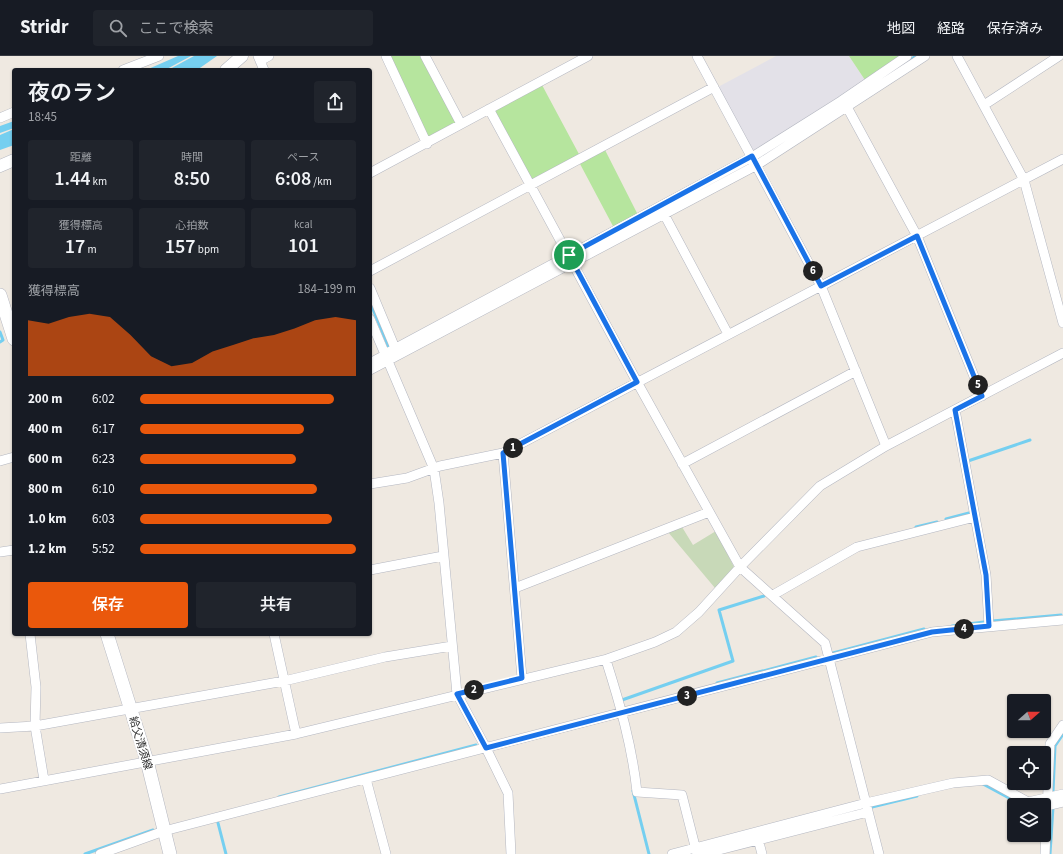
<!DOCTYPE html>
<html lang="ja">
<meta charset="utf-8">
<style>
body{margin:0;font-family:"Source Sans 3","Noto Sans JP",sans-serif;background:#20242c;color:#f1f3f6;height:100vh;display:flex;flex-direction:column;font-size:15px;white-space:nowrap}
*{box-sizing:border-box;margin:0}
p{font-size:13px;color:#9ea1a6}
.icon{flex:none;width:22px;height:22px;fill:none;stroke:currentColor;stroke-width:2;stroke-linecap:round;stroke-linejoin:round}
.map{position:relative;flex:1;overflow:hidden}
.panel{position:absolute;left:12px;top:12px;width:360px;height:568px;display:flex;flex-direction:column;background:#171b24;border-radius:4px;box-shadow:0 1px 3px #0004}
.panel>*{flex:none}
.needle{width:26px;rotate:69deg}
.tools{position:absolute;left:1007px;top:638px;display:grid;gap:8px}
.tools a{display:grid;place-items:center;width:44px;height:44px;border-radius:4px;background:#171b24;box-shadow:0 1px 3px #0004;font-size:20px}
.pin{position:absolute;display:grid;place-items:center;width:34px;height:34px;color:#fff;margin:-17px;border:2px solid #fff;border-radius:50%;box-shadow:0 1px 4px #0007}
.km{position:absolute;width:20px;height:20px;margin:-10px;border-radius:50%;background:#222;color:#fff;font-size:11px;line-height:20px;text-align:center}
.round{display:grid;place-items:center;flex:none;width:42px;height:42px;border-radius:4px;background:#20242c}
.headline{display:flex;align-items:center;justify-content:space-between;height:68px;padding:0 16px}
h1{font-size:22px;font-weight:600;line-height:30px}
.figures{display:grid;grid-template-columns:repeat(3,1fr);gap:6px;height:68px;padding:4px 16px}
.figures div{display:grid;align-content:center;border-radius:4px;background:#20242c;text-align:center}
.figures b{font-size:20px;font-weight:600}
.figures small{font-size:11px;font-weight:400}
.figures p{font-size:11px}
.chart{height:112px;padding:8px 16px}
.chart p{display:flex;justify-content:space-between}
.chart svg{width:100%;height:72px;margin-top:4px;fill:#ea580c;opacity:.7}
.cta{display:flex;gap:8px;margin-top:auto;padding:8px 16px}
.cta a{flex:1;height:46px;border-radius:4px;background:#ea580c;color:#fff;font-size:16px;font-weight:600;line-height:46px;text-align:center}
.cta a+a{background:#20242c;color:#f1f3f6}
ul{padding:0 16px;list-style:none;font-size:13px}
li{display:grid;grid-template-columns:64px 48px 1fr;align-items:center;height:30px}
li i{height:10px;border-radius:5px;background:#ea580c}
header{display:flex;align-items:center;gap:24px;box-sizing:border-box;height:56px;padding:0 20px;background:#171b24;border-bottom:1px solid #363941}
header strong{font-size:19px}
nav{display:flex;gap:22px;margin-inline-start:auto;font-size:14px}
.search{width:280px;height:36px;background:#20242c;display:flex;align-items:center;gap:10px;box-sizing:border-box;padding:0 14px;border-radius:4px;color:#9ea1a6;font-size:15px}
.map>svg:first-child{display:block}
.industrial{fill:#e3e1e8}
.green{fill:#b6e59e}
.cemetery{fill:#c8d9b8}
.water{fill:#75cff0}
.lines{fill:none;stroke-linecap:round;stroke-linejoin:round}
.stream{stroke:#75cff0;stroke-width:3}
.minor-casing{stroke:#b4b7c1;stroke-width:10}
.tertiary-casing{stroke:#b4b7c1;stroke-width:13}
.secondary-casing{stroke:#b4b7c1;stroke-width:14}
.minor{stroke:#fff;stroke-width:9}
.tertiary{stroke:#fff;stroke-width:12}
.secondary{stroke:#fff;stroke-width:13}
.route-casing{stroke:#fff;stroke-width:8}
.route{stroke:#1a73e8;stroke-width:5}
.labels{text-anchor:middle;stroke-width:3.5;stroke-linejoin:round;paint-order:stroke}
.street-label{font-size:11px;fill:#2e2e2e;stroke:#fff}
</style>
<header>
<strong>Stridr</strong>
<div class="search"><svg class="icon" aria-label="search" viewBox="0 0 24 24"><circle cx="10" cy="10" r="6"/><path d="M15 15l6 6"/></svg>ここで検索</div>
<nav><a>地図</a><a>経路</a><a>保存済み</a></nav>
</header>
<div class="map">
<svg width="1063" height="798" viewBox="0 0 1063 798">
<rect width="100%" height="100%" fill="#efe9e1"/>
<path class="industrial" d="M776 0H849L865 24 754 96 718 31Z"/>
<path class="green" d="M389 0H422L456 68 429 82 426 81Z
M849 0H902L865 24Z
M542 29 580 100 535 123H531L495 56V53Z
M604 92 638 159 614 172 579 106Z"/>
<path class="cemetery" d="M682 471 693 489 716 475 734 511 715 532 668 476Z"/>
<path class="water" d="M178 0H191L165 14H146Z
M194 0H217L197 14H168Z
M14 65V72L0 77V70Z
M14 73V89L0 94V79Z"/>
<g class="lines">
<path class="stream" d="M901 10 916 0
M370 246 390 294
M0 276 3 284 0 286
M968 405 1030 384
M946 463 969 457
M916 471 937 466
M992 565 1061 559
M952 570 984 566
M833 597 924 573
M717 627 816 601
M622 644 733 605 719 554 764 540
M983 728 1022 749
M633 735 649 798
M1053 736 1055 690 1063 678
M279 741 476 689
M872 751 917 740
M218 767 226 798
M85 798 153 774
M1050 798 1053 751"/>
<g class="minor-casing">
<path id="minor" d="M258 0 264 14
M386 0 427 88
M425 0 461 68
M697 0 821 230 886 390
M957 0 1024 124 1063 267
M260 5 269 0
M123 14 159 0
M984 49 1059 0
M847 51 917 180 982 340
M489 53 637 326 740 511 825 587 879 798
M0 62 14 56
M370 117 588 0
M664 158 728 278
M370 215 714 31
M370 232 395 292
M370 263 434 413 439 447 457 638 486 692 508 737 511 798
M385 298 752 101 841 45 907 0
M370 307 385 299
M370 314 757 109 925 0
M955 354 986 519 989 570
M503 397 522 622
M0 405 14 401
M682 408 856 315
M370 428 407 422 440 410 503 397 1063 103
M0 496 14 494
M370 514 443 500
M515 532 709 456
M773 539 857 491 975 461
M30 578 36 631 35 670 44 724
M274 578 296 678
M606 604C620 648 632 690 637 736L682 739 697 798
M0 672 35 670 284 625 385 601 452 590
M366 723 386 798
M0 733 296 678 607 603 655 586 676 576 699 556 740 511 820 430 886 390 1063 297
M1047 750 1063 746
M757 779 762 798
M100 798 164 775 932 576 1063 564
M672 798 866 747 953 727 988 724 1028 746 1063 738
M703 798 868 756
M1045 798 1050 688 1063 669"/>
</g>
<g class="tertiary-casing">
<path id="tertiary" d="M226 14 242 0
M0 110 14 104"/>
</g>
<g class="secondary-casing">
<path id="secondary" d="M0 239 14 283
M107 578 147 705 170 798"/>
</g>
<use href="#minor" class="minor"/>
<use href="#tertiary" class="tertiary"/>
<use href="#secondary" class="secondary"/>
</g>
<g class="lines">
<g class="route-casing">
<path id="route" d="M752 100 821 230 917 180 982 340 955 354 986 519 989 570 932 576 486 692 457 638 522 622 503 397 637 326 569 199Z"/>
</g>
<use href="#route" class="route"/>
</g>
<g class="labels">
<g class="street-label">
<text transform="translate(141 687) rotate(73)" y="4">給父清須線</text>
</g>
</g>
</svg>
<div class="tools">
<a><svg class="needle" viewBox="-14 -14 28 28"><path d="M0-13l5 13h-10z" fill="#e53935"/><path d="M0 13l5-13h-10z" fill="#9ea1a6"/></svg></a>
<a><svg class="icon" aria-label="locate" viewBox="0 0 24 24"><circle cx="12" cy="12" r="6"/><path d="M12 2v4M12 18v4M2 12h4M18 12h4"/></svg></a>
<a><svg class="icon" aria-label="layers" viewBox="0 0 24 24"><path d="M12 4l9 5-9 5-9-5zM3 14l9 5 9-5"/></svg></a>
</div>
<div class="pin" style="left:569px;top:199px;background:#1e9e55"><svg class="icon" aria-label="arrive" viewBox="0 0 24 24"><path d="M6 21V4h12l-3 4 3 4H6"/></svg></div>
<b class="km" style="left:513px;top:392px">1</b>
<b class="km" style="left:474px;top:634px">2</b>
<b class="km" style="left:687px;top:640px">3</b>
<b class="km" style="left:964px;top:573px">4</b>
<b class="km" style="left:978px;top:329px">5</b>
<b class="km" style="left:813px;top:215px">6</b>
<section class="panel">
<div class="headline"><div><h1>夜のラン</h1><p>18:45</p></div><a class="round"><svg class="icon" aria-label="share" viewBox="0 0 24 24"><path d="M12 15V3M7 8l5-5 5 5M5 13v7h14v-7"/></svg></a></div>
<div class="figures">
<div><p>距離</p><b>1.44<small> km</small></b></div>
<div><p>時間</p><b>8:50</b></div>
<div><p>ペース</p><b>6:08<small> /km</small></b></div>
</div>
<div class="figures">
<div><p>獲得標高</p><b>17<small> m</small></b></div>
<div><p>心拍数</p><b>157<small> bpm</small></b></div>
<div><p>kcal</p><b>101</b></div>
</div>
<div class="chart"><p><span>獲得標高</span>184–199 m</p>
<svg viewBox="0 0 160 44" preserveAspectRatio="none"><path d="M0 44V10L10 12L20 8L30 6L40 8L50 19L60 32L70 38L80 36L90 29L100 25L110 21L120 19L130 15L140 10L150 8L160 10V44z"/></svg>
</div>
<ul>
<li><b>200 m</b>6:02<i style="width:90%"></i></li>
<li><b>400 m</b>6:17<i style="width:76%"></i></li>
<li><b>600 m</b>6:23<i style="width:72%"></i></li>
<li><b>800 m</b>6:10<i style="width:82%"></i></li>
<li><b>1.0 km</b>6:03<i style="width:89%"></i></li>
<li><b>1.2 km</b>5:52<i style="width:100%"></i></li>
</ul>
<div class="cta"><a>保存</a><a>共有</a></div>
</section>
</div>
